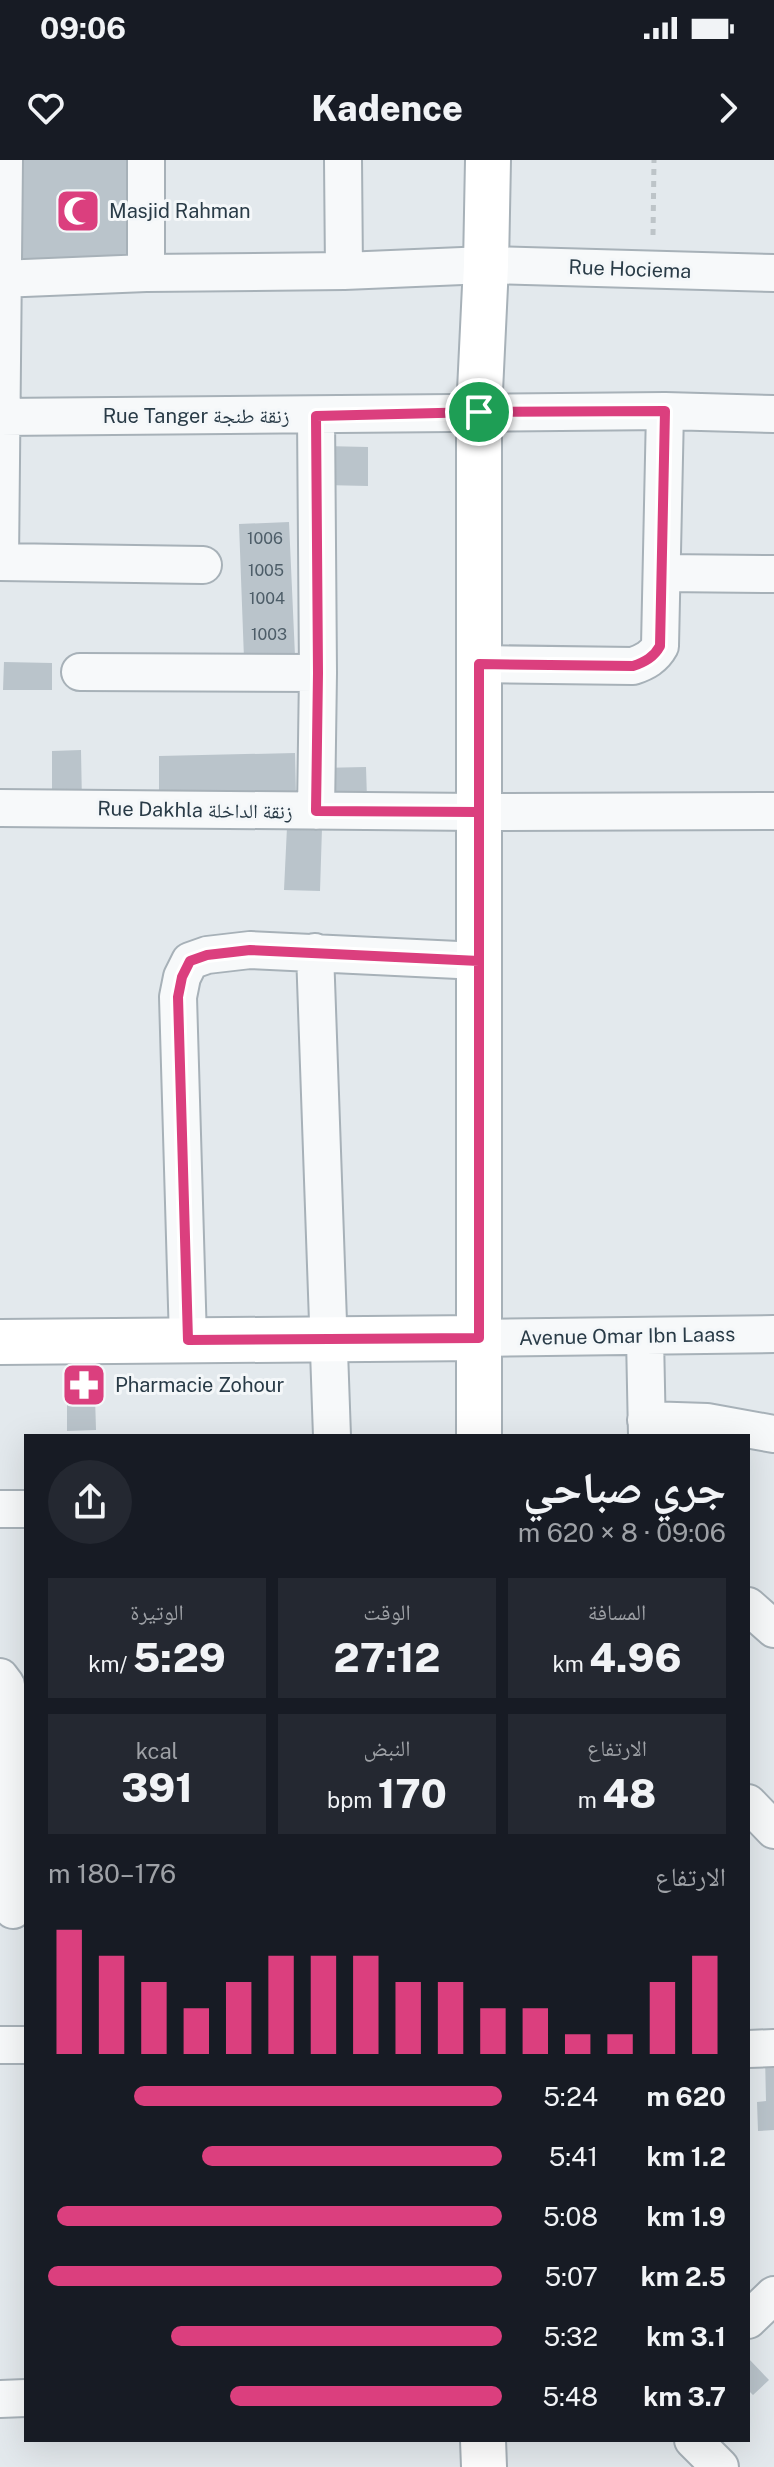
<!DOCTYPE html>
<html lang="ar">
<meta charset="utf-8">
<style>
body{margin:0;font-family:"Public Sans","Noto Naskh Arabic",sans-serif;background:#242831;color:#f1f3f6;direction:rtl;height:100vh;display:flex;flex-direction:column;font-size:30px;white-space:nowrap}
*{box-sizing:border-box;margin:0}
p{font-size:26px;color:#9ea1a6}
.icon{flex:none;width:44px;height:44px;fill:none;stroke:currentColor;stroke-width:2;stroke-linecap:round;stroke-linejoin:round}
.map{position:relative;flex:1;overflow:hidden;direction:ltr}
.side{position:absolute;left:24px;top:1274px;width:726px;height:1008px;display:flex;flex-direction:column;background:#171b24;border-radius:0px;box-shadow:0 8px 32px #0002;direction:rtl}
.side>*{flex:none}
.pin{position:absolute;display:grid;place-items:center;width:68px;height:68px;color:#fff;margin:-34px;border:4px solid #fff;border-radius:50%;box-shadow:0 2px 8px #0007}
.round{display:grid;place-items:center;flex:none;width:84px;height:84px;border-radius:42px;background:#242831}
.overview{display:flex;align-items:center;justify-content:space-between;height:136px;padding:0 24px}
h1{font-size:44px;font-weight:800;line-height:60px}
.figures{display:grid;grid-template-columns:repeat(3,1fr);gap:12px;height:136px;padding:8px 24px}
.figures div{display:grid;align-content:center;border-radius:0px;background:#242831;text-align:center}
.figures b{font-size:40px;font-weight:800}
.figures small{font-size:22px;font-weight:400}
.figures p{font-size:22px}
.chart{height:224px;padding:16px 24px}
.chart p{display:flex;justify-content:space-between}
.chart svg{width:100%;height:144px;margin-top:8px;stroke:#db3f7e;stroke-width:6}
ul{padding:0 24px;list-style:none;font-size:26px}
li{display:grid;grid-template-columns:128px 96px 1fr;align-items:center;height:60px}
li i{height:20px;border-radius:10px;background:#db3f7e}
.status{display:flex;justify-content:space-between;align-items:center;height:56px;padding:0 40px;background:#171b24;direction:ltr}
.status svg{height:22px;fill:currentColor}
header{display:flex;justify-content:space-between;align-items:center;height:104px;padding:0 24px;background:#171b24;font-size:36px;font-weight:800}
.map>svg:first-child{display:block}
.building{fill:#bac4cb}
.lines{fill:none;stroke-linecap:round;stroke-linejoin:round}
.street-casing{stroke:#a7b1b8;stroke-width:40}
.secondary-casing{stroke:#a7b1b8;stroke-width:48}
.path{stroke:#bdc4c8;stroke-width:5;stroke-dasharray:6 6;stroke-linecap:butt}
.street{stroke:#f7f9fa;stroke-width:36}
.secondary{stroke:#fff;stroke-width:44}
.route-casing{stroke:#fff;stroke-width:16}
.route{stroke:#db3f7e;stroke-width:10}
.labels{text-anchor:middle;stroke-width:6;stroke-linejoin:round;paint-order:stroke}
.number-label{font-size:16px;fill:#4d5d68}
.poi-label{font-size:20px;fill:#293b47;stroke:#f4f7f9;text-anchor:start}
.street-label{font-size:20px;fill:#293b47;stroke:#f4f7f9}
</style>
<div class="status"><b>09:06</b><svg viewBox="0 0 49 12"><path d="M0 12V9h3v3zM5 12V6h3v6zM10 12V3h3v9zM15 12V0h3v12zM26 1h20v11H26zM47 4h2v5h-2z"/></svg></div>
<header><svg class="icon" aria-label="forward" viewBox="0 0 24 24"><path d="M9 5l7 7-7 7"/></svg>Kadence<svg class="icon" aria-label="heart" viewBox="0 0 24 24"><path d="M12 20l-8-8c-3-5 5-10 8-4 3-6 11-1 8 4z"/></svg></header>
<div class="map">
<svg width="774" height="2307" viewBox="0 0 774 2307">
<rect width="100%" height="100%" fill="#e3e9ed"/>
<path class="building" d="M21 0H140V102L8 114Z
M324 286 368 287V326L324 325Z
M289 362 295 496 244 499 239 364Z
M4 502 52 503V530H3Z
M81 590 82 643H52V591Z
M295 593 296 636 159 639V596Z
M366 607 367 639 320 640 319 608Z
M287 667 322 668 320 731 284 730Z
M95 1236 96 1270 67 1271V1237Z
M774 1895V1970L758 1971 757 1942 766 1941 765 1896Z
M748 2198 769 2220 753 2235 748 2230Z"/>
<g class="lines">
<g class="street-casing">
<path id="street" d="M343 0 344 111
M146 113V0
M0 119 146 113 344 111 486 105 774 113
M316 256 318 513 316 651
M0 257 665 251 774 254
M0 402 4 0
M0 402 203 405
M662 413 774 414
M479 504 633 506C645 502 654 497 660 486L665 251
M80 512 318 513
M0 648 479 652 774 651
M315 792 332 1276
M645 1177 647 1276
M479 1178 774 1174
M188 1180 178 837 182 817 190 801 207 795 250 790 479 801
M646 1260 707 1262 774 1274
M0 1349H26
M748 1446 774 1469
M0 1517 6 1525 11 1597 13 1750
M748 1643 774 1670
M0 1885H26
M748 1889 774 1888
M748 2160 774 2135
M0 2239 26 2238
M693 2280 720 2307"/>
</g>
<g class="secondary-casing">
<path id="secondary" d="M0 1182 479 1178
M479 1276V252L486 105 488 0
M483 2280 484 2307"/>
</g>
<path class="path" d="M653 75 654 0"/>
<use href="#street" class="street"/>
<use href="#secondary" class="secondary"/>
</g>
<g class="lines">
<g class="route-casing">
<path id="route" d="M479 252 316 256 318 513 316 651 479 652V801L250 790 207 795 190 801 182 817 178 837 188 1180 479 1178C479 953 479 729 479 504L633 506C645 502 654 497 660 486L665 251 479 252"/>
</g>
<use href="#route" class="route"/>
</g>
<defs>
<g id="mosque-square" transform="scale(2.3)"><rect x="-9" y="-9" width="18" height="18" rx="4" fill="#db3f7e" stroke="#f4f7f9"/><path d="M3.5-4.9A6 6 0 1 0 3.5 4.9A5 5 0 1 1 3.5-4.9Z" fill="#fff"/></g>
<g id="pharmacy-square" transform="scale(2.3)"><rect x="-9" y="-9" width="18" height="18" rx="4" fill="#db3f7e" stroke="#f4f7f9"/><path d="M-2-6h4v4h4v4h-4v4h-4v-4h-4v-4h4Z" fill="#fff"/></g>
</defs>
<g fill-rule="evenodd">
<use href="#mosque-square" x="78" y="51"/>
<use href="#pharmacy-square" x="84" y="1225"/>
</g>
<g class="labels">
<g class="number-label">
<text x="265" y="384">1006</text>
<text x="266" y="416">1005</text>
<text x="267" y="444">1004</text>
<text x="269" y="480">1003</text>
</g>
<g class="poi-label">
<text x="109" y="58">Masjid Rahman</text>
<text x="115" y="1232">Pharmacie Zohour</text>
</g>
<g class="street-label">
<text transform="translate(630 109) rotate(2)" y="7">Rue Hociema</text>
<text x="196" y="263">Rue Tanger زنقة طنجة</text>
<text transform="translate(195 650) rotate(1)" y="7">Rue Dakhla زنقة الداخلة</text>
<text transform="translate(627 1176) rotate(-1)" y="7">Avenue Omar Ibn Laass</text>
</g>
</g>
</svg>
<div class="pin" style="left:479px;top:252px;background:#1e9e55"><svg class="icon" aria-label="arrive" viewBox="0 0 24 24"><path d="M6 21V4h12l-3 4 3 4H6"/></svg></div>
<section class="side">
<div class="overview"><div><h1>جري صباحي</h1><p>09:06 · 8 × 620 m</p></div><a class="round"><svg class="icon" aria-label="share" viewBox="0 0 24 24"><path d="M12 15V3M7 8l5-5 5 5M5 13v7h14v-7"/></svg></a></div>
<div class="figures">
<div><p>المسافة</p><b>4.96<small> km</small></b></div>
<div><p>الوقت</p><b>27:12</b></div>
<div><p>الوتيرة</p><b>5:29<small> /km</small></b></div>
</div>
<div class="figures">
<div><p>الارتفاع</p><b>48<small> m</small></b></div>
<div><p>النبض</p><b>170<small> bpm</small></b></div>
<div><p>kcal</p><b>391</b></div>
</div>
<div class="chart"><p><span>الارتفاع</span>176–180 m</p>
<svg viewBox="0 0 160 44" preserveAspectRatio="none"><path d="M5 44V6M15 44V14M25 44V22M35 44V30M45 44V22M55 44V14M65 44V14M75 44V14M85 44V22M95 44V22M105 44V30M115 44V30M125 44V38M135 44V38M145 44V22M155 44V14"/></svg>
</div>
<ul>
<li><b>620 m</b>5:24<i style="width:81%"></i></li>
<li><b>1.2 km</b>5:41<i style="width:66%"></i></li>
<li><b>1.9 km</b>5:08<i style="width:98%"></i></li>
<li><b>2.5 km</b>5:07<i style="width:100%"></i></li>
<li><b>3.1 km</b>5:32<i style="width:73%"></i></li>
<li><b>3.7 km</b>5:48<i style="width:60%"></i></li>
</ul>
</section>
</div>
